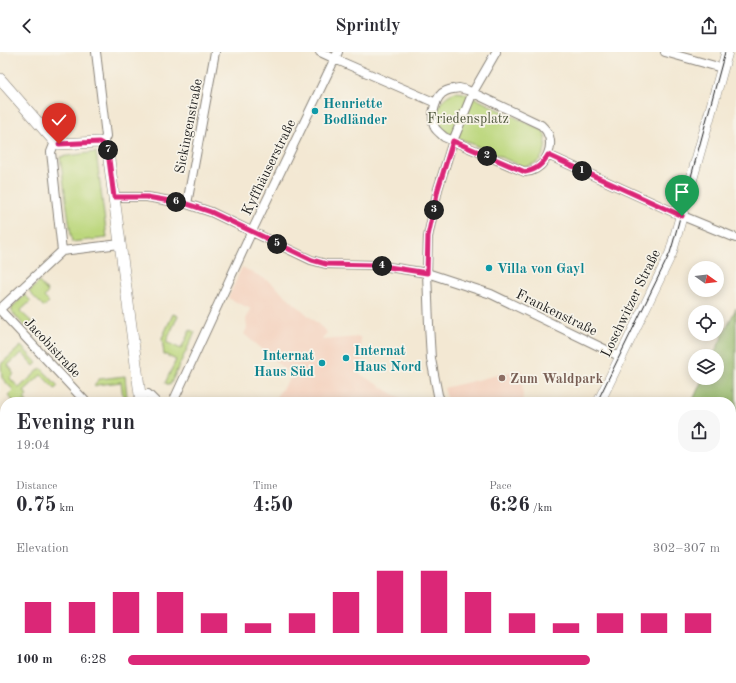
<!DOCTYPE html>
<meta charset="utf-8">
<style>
body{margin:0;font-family:"Old Standard TT",serif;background:#f7f7f7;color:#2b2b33;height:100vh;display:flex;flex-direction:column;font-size:15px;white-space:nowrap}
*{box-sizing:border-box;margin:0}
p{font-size:13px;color:#7c7c81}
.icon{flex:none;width:22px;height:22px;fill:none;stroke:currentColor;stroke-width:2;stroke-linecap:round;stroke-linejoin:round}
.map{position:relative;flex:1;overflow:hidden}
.panel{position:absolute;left:0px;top:345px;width:736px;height:286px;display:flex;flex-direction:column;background:#fff;border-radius:16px 16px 0 0;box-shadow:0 2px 10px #0003}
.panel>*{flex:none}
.needle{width:26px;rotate:104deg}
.controls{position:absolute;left:688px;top:209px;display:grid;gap:8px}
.controls a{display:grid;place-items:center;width:36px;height:36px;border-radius:50%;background:#fff;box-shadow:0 2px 10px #0003;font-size:20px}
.pin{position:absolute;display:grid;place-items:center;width:34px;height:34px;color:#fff;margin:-41px -17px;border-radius:50% 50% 50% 0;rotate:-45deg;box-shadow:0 0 4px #0007}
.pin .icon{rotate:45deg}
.km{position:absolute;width:20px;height:20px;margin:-10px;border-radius:50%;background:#222;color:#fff;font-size:11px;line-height:20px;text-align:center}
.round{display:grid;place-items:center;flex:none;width:42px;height:42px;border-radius:16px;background:#f7f7f7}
.overview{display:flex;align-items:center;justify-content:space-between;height:68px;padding:0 16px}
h1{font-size:22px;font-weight:800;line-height:30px}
.metrics{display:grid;grid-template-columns:repeat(3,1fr);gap:6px;height:68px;padding:4px 16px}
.metrics div{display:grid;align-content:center}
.metrics b{font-size:20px;font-weight:800}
.metrics small{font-size:11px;font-weight:400}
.metrics p{font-size:11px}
.chart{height:112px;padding:8px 16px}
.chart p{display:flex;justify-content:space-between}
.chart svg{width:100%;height:72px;margin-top:4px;stroke:#db2777;stroke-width:6}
ul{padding:0 16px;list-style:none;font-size:13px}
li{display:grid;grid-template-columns:64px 48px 1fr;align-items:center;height:30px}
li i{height:10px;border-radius:5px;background:#db2777}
header{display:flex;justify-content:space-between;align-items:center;height:52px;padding:0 16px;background:#fff;font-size:18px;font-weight:800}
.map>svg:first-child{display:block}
.built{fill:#f4d3c0}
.green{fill:#bcd77d;stroke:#6c7a4c}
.forest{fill:#95b86c;stroke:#586a44}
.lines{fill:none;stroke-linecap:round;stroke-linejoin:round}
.minor-casing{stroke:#888278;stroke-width:10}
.tertiary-casing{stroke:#888278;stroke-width:12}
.minor{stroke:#fff;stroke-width:8}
.tertiary{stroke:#fff;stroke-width:11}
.tram{stroke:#1c1c1c;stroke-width:1}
.route-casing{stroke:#fff;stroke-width:8}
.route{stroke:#db2777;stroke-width:5}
.culture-dot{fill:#0f9aa8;stroke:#f7f3e8;stroke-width:1.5}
.education-dot{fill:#8d6e63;stroke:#f7f3e8;stroke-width:1.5}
.labels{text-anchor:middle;stroke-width:3.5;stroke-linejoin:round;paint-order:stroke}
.culture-label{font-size:14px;font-weight:bold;fill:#0d838f;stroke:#f7f3e8;text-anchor:start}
.park-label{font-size:14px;fill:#4c5439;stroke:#f7f3e8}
.street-label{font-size:14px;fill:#1c1c1c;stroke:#f7f3e8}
.education-label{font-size:14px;font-weight:bold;fill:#785e54;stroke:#f7f3e8;text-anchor:start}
</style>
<header><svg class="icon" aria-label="back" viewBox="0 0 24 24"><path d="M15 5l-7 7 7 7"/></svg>Sprintly<svg class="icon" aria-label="share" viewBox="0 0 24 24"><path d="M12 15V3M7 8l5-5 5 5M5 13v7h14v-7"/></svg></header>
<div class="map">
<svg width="736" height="631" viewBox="0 0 736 631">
<rect width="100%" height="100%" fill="#f7f3e8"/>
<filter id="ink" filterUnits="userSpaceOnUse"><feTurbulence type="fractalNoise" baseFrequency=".025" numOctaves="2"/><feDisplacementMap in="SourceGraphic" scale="8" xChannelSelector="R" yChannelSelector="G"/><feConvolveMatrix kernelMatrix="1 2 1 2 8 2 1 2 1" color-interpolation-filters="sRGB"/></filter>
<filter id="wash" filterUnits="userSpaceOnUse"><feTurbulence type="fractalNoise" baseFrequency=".012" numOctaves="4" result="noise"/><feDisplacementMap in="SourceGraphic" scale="16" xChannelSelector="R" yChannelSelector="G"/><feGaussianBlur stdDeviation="0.9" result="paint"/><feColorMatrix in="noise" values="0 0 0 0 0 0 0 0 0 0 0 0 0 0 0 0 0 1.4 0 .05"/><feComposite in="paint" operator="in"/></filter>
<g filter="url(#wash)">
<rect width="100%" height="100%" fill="#f3e8d3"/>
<path class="built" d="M242 215 269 229 327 280 322 288 360 285 364 320 358 321 407 350H272L292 324 244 282 247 276 246 267 251 257 228 246Z
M522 317 523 350H448L444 336Z"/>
<path class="green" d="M456 40 464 41 538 76C540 77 542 78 543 80 549 88 545 104 537 110 532 113 527 114 521 114L446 80C431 66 436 46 456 40Z
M96 100 107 186 72 190 60 105Z
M39 230 48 240 44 245 49 250 44 255 29 240Z
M25 243 31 249 20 259 33 271 27 277 12 260V255Z
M173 262 178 264 166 290 181 297 190 278 195 280 170 333 165 331 176 308 166 303H164L162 286Z
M21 294 37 311 34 314 22 301 8 313 12 318V320L14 322 10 326 19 336 41 316 58 334 55 337 41 323 24 339 27 343 24 346 27 350H14L8 343 13 338 2 326 1 312Z
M125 324 127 345H123L121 330 97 333 96 334 94 333 99 327Z
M731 429 736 432V631H616L613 626H731Z"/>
<path class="forest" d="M736 256V412L731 420V350H692L703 326H717V304H713Z
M731 429 736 432V483L731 480Z
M736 506V624L731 614V513Z
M613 626H651V631H616Z"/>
</g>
<g filter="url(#ink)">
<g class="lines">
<g class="minor-casing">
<path id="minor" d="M96 0 106 84 103 91
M320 0 335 7 436 51
M665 0 722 16
M459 36 467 38 541 73C543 75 546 78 547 80 555 94 546 114 531 119 529 119 527 119 525 120L444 85C441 82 437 79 435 76 430 65 435 43 446 39 450 37 455 37 459 36Z
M55 90 51 100 62 199 120 192
M548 103 680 163 736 186
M114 145H147L187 152 211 160 311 208 326 212 376 213 427 221 491 242 621 305
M187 152 215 0
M0 257 62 199
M0 258 86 350
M140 344 148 342 156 350
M173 350 252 179 338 0
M441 350 438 343 431 307 429 272 427 221 428 185 438 137 453 89 473 40 496 0
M0 410 5 415
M0 526 5 522
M0 562 5 568
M60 626 64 631
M298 626 301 631
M470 626 474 631
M729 626 731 631
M235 631 241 626"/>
</g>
<g class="tertiary-casing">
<path id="tertiary" d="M0 27 55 90 59 92 99 90C104 92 106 95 108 100L141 350
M599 350 671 201 727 0
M148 631 149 626
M461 631 464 626"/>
</g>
<use href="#minor" class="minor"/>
<use href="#tertiary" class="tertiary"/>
<path class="tram" d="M597 350 670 201 673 191 725 0
M459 631 462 626"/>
</g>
</g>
<g class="lines" filter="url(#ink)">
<g class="route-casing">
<path id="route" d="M59 92 99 90C104 92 106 95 108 100L114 145H147L187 152 211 160 312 208 326 212 376 213 427 221 428 184 438 137 453 89 525 120C536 118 542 113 548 103L682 164"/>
</g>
<use href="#route" class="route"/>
</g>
<g class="culture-dot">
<circle cx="315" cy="59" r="4"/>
<circle cx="489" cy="216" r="4"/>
<circle cx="346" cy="306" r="4"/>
<circle cx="322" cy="311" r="4"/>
</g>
<circle class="education-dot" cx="502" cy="326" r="4"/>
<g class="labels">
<g class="culture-label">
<text x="323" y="56">Henriette<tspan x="323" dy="16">Bodländer</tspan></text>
<text x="497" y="221">Villa von Gayl</text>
<text x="354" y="303">Internat<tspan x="354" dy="16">Haus Nord</tspan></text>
<text x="314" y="308" text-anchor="end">Internat<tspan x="314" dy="16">Haus Süd</tspan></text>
</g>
<g class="park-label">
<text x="468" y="71">Friedensplatz</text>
</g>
<g class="street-label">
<text transform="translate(188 74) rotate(-79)" y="5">Sickingenstraße</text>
<text transform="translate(268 115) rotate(-64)" y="5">Kyffhäuserstraße</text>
<text transform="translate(630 251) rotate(-64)" y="5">Loschwitzer Straße</text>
<text transform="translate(557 260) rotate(26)" y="5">Frankenstraße</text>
<text transform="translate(53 295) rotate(47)" y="5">Jacobistraße</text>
</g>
<g class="education-label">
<text x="510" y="331">Zum Waldpark</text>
</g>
</g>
</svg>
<div class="controls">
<a><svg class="needle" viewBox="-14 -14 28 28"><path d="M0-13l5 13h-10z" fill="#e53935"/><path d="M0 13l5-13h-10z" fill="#7c7c81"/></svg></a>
<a><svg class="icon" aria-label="locate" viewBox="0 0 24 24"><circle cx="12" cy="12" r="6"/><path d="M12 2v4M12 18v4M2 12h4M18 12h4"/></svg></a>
<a><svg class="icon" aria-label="layers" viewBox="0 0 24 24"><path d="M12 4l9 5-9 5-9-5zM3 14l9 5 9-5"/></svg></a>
</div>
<div class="pin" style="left:682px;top:164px;background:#1e9e55"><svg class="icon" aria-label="arrive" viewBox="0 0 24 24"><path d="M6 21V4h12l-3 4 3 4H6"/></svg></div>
<div class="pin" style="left:59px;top:92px;background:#d93025"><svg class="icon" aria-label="check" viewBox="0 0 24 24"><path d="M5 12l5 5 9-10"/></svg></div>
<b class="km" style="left:582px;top:119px">1</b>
<b class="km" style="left:487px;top:104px">2</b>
<b class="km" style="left:434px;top:158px">3</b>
<b class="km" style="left:382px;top:214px">4</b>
<b class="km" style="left:277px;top:192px">5</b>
<b class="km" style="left:176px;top:150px">6</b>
<b class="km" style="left:108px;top:98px">7</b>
<section class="panel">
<div class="overview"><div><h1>Evening run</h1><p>19:04</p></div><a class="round"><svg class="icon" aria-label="share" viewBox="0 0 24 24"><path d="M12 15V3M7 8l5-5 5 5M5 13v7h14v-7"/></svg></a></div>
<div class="metrics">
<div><p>Distance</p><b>0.75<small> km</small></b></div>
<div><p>Time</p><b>4:50</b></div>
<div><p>Pace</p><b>6:26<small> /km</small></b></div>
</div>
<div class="chart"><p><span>Elevation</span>302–307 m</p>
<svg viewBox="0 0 160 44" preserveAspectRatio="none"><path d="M5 44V25M15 44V25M25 44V19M35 44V19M45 44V32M55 44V38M65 44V32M75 44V19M85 44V6M95 44V6M105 44V19M115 44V32M125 44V38M135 44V32M145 44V32M155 44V32"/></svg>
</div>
<ul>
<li><b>100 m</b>6:28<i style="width:78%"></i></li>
</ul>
</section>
</div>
